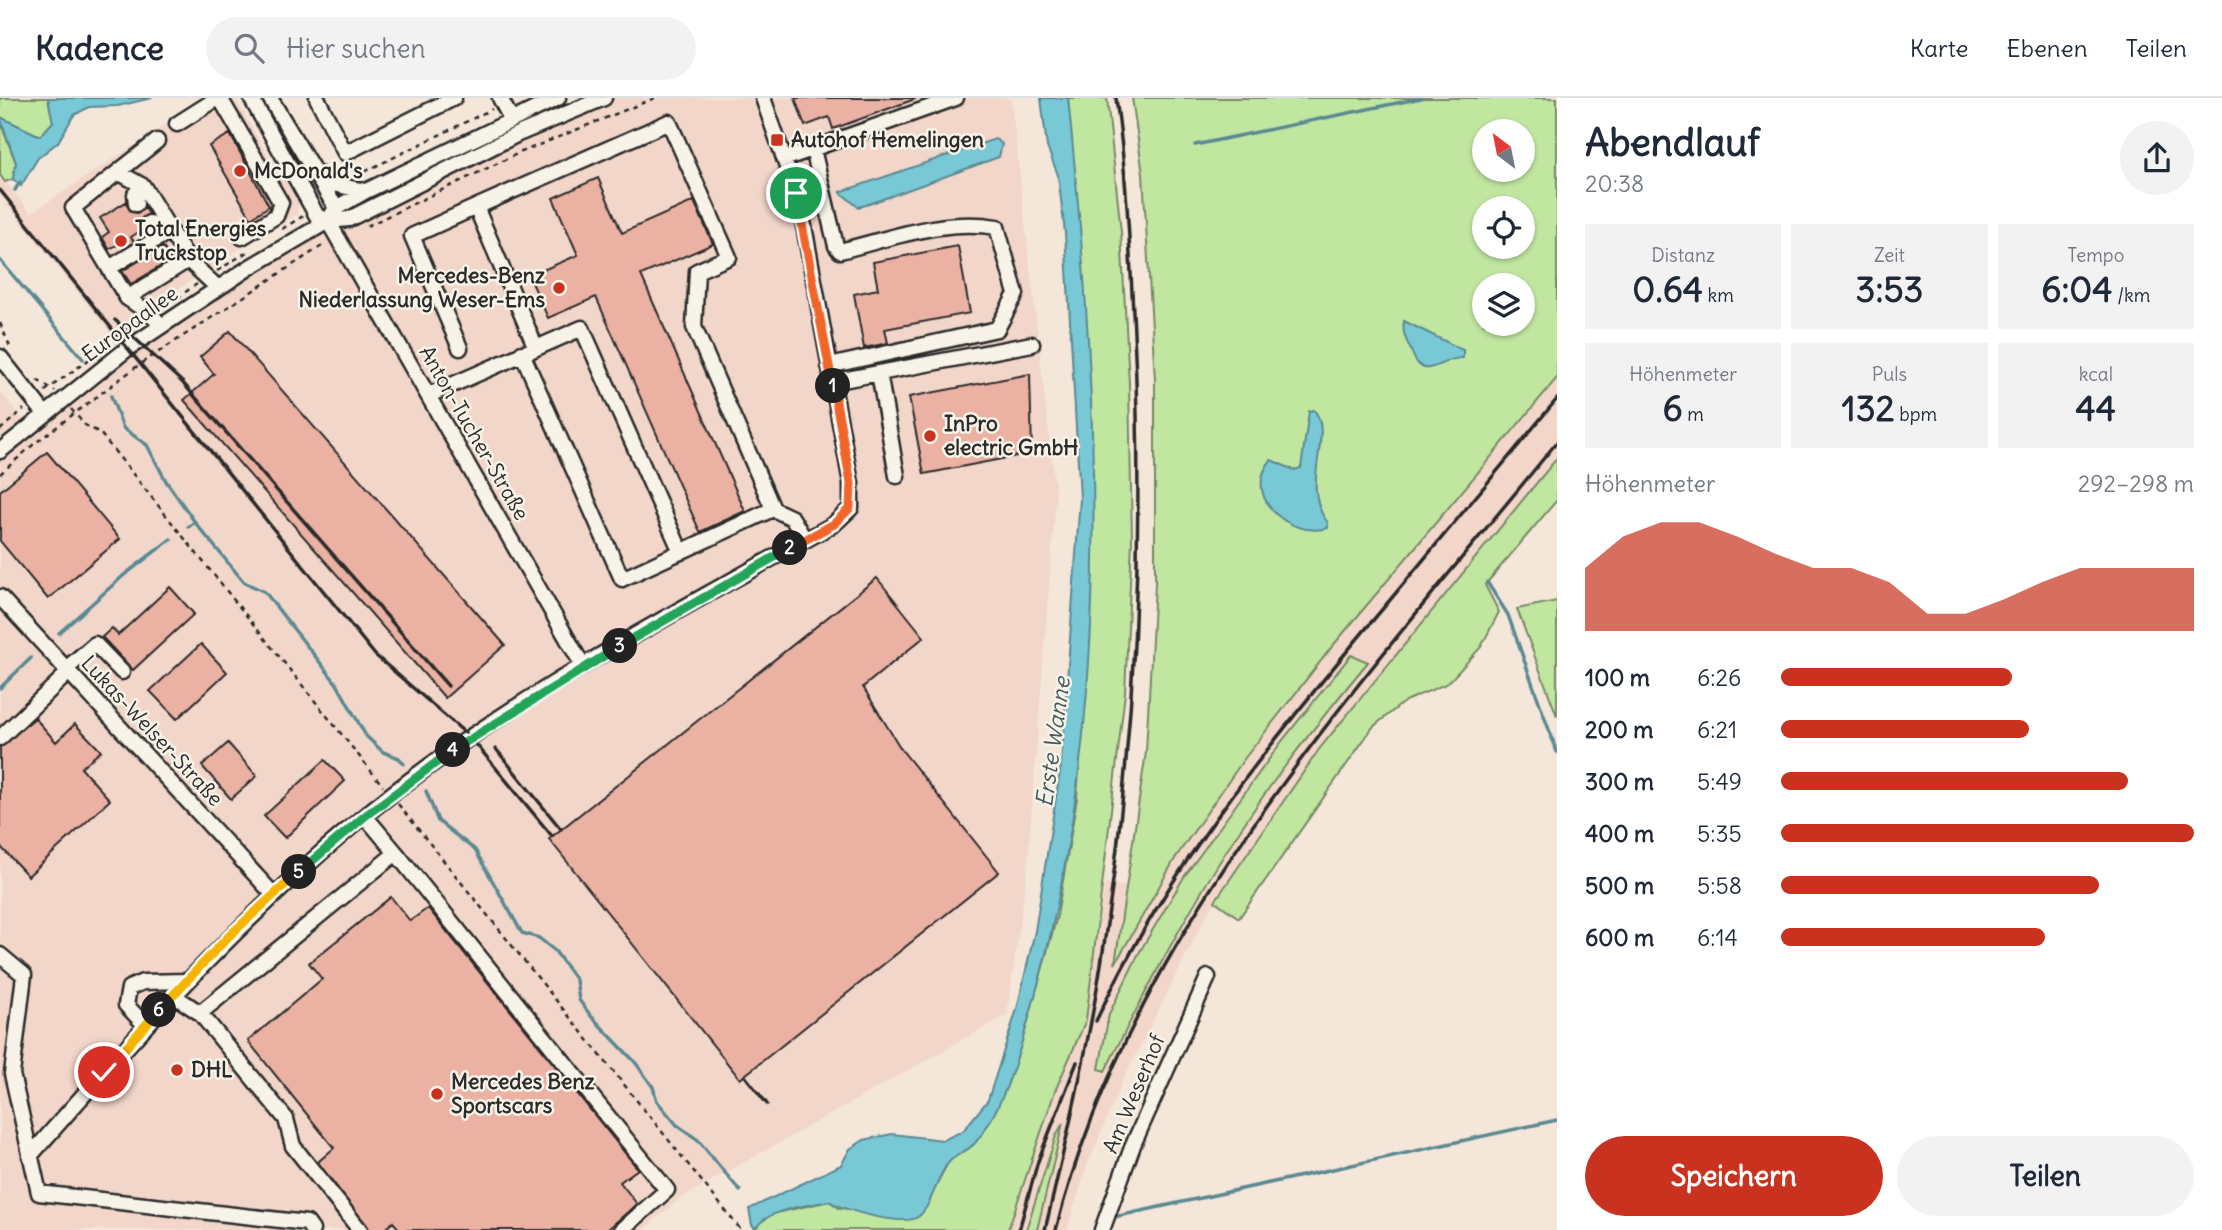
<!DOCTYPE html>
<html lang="de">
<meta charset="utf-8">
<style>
body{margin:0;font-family:Delius,sans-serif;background:#f2f2f3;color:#1f2937;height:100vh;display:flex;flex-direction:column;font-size:26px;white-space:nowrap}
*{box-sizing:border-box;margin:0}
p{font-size:23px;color:#747a83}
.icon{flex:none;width:38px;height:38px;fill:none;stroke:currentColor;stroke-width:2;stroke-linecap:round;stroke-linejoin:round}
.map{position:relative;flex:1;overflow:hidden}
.drawer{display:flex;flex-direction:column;background:#fff;width:665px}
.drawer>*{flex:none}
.needle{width:46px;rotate:328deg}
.controls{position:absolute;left:1472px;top:21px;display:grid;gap:14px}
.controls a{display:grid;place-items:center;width:63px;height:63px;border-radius:50%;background:#fff;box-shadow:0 2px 5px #0004;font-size:35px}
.pin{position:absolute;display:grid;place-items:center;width:60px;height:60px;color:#fff;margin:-30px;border:4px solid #fff;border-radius:50%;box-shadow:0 2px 7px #0007}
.km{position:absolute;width:35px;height:35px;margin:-18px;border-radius:50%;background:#222;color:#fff;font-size:19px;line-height:35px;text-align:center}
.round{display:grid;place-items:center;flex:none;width:74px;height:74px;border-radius:37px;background:#f2f2f3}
.headline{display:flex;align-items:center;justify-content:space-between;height:119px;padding:0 28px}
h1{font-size:38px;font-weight:700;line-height:52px}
.figures{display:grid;grid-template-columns:repeat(3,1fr);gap:10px;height:119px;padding:7px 28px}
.figures div{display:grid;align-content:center;border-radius:0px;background:#f2f2f3;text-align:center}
.figures b{font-size:35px;font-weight:700}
.figures small{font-size:19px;font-weight:400}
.figures p{font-size:19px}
.chart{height:196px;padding:14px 28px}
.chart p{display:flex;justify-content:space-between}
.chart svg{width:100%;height:126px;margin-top:7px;fill:#c8321e;opacity:.7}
.button{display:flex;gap:14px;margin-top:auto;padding:14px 28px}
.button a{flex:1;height:80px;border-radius:42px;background:#c8321e;color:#fff;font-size:28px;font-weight:700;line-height:80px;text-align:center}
.button a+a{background:#f2f2f3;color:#1f2937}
ul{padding:0 28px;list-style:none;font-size:23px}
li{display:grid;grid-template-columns:112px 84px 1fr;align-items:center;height:52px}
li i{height:18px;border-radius:9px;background:#c8321e}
header{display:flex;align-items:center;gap:42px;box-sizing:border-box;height:98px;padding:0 35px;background:#fff;border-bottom:2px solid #e0e1e3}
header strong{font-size:33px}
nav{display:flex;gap:38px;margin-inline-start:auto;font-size:24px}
.search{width:490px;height:63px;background:#f2f2f3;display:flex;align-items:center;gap:18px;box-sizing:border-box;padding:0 24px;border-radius:38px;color:#747a83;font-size:26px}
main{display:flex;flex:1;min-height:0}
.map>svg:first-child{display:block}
.built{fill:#f2d6ca;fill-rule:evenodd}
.green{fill:#c1e6a0;stroke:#768866;stroke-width:2;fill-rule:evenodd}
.water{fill:#79c8d6;stroke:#5a8992;stroke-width:2}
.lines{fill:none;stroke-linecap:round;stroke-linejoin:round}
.stream{stroke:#5a8992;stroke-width:3.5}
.building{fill:#ebb2a4;stroke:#2b2b2b;stroke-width:2}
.minor-casing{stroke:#2b2b2b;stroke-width:19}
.path{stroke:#2b2b2b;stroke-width:2.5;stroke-dasharray:5 5;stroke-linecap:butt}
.minor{stroke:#f7f3e8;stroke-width:14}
.rail{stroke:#2b2b2b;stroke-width:3.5}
.split-1-casing{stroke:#fff;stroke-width:14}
.split-2-casing{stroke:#fff;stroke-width:14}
.split-3-casing{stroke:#fff;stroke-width:14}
.split-4-casing{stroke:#fff;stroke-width:14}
.split-5-casing{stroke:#fff;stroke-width:14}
.split-6-casing{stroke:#fff;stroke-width:14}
.split-7-casing{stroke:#fff;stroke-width:14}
.split-1{stroke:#f0652b;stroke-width:9}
.split-2{stroke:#f0652b;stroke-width:9}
.split-3{stroke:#22a559;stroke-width:9}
.split-4{stroke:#22a559;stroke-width:9}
.split-5{stroke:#22a559;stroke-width:9}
.split-6{stroke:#f5b400;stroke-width:9}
.split-7{stroke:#f5b400;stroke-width:9}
.poi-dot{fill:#c8321e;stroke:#f7f3e8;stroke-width:2.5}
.labels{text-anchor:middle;stroke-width:5;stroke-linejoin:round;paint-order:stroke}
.poi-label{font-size:21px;font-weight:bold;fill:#2b2b2b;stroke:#f7f3e8;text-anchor:start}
.street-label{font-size:21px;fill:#2b2b2b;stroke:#f7f3e8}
.water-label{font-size:23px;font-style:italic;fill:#425a5e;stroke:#f7f3e8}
</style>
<header>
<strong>Kadence</strong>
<div class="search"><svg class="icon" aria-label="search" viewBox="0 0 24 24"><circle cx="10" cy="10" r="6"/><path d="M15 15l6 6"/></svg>Hier suchen</div>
<nav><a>Karte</a><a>Ebenen</a><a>Teilen</a></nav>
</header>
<main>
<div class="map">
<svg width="1557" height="1132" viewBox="0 0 1557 1132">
<rect width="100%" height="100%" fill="#f5e6da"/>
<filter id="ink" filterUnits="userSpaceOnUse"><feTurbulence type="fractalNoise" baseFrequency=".0143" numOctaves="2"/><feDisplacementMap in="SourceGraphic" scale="14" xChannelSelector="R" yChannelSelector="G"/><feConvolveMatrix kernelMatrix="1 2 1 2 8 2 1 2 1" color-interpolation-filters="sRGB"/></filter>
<g filter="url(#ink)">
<path class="built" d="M206 0H235L279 76 285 77 299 103 297 116 209 170 127 227 136 237 121 248 0 98V77L31 115Z
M599 0H1011L1056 398 1027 774 1007 917 679 1101 644 1132H0V293L30 331 152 239 315 136Z
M1557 280V360L1320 650 1206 818 1123 982 1087 1068 1067 1132H1037L1062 1028 1056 1038 1026 1132H1008L1055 993 1086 922 1105 786 1126 789 1116 864 1176 759 1244 661 1331 550ZM1367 564 1268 692 1228 752 1145 893 1105 973 1099 971 1109 916 1139 855 1184 779 1228 715Z"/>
<path class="green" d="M0 0H48L53 24 40 38 0 19Z
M1068 0H1107L1121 134 1129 285 1132 442 1125 595 1086 922 1055 993 1008 1132H755L754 1129 772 1116 829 1103 839 1110 919 1118 949 1063 974 1046 1006 988 1026 930 1057 818 1077 700 1090 524 1092 334Z
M1132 0H1557V280L1331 550 1244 661 1176 759 1115 866 1146 654 1155 486V281L1143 76ZM1484 33H1522V72H1484ZM1484 110H1522V149H1484ZM1484 187H1522V226H1484Z
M0 24 16 65 13 81 5 84 0 77Z
M1557 360V402L1485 487 1499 514 1481 549 1448 585 1405 603 1373 629 1239 820 1215 803 1320 650Z
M1557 503V618L1517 511Z
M1351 557 1368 564C1334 605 1300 647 1269 690 1205 779 1154 876 1105 973L1099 971 1109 916 1139 855 1184 779 1282 643Z
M1063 1025 1037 1132H1026L1056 1038Z"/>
<path class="water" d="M48 0H152L118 8 89 9 74 17 58 44 38 60 21 88 13 81 16 65 0 19 40 38 53 24Z
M1041 0H1068C1098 295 1116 605 1036 894 1023 941 1007 1007 975 1045 968 1053 957 1056 950 1063 936 1077 934 1105 919 1118 905 1130 843 1112 829 1103 807 1108 769 1110 756 1130L752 1127 749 1111 841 1067 850 1051 864 1042 892 1036 943 1042 963 1033 988 1002 1017 911 1035 833 1061 667 1080 400 1065 135 1058 77 1047 49Z
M995 41 1002 46 999 59 866 107 858 109 840 94Z
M1404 223 1463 252V260C1440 259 1424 287 1412 255 1407 242 1402 238 1404 223Z
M1314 312C1335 336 1298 387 1328 425V430C1289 441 1241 398 1271 362L1294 372 1301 370 1309 313Z"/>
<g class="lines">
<path class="stream" d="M1195 47 1421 0
M15 92 20 84
M0 162 83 261
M111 298 123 330 147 347 166 383 197 427 244 484 265 494 281 515 337 586 366 638 383 654 399 660 404 666
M188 429 195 424
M1487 484 1508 517 1557 654
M59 535 123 478 171 441
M0 590 31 560
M426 693 438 723 475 752 522 835 539 840 555 853 576 882 579 902 591 918 635 964 653 989 657 1003 677 1027 698 1042 740 1093
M1114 1119 1557 1022"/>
</g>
<path class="building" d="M795 0H915V1L833 31 829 19 805 28Z
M230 36 269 108 251 120 209 48Z
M598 80 622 135 694 103 713 146 641 177 745 413 700 434 596 199 548 220 529 178 578 157 553 100Z
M126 104 131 114 138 115 145 110 149 116 140 122 142 132 131 139 134 144 124 150 121 145 109 151 102 139 109 134 100 120Z
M958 148 970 215 885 231 888 245 864 250 854 196 878 191 873 164Z
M163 149 171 162 131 186 122 173Z
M230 233 505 547 445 600 184 302 214 276 200 259Z
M1030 276 1032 355 924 376 909 299Z
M47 354 120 441 48 501 0 443V393Z
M877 480 924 539 863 589 901 651 999 774 740 981 549 741Z
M170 489 194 516 133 572 102 539 112 530 118 537Z
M201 546 227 574 177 621 150 593Z
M35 620 56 644 75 626 101 653 81 670 110 702 28 778 0 748V649Z
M228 645 257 678 231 701 202 668Z
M325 662 345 683 285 740 264 718Z
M391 799 410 823 428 810 638 1071 620 1084 637 1106 607 1132H400L393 1124 384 1132H369L318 1064 334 1050 248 943 322 881 309 865Z"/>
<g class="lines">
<g class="minor-casing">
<path id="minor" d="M220 0 281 105 276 118 242 139
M251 0 317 118 328 123
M270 0 336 110
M317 0 345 55 454 0
M500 0 511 21
M177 26 218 0
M157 43 73 110 127 200 188 162
M813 51 836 148 840 153C892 140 944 120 997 129L1016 196 997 231 829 268
M784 61 956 0
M118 74 143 88 188 162 218 190
M317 75 328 85 365 93
M136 106 135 96 143 88
M328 123 583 568
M328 123 336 110 366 93 558 0
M149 125 161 138
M109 170 170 133
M127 200 152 217 161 228
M460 250 412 138 476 109
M536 250 476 109 669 24 729 159 697 173 694 229 773 411
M522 255 622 481 773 411 792 420 805 442
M0 259 45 316
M879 275 897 378
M832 284 1032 246
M429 297 582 230 681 454
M0 353 127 251 250 169 328 123 349 121 518 36 604 0
M0 499 273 796
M66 571 95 546 122 574
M0 640 69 574
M396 755 667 1092 622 1132
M0 857 24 877 12 976 39 1095 307 1125 312 1132
M173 897 200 915 396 755 365 718
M200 915 286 1021 293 1048 360 1132
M145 927 126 907 129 890 143 884 185 883
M30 1058C133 940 231 830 351 729 496 607 669 518 834 426L851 410V385L804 128 796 95 763 0
M1102 1132 1133 1047 1208 879"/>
</g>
<path class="path" d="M356 78 492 11
M367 128 519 55 655 0
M282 131 303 118
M217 173 250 152
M177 200 197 186
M0 225 11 251
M37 282 55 293
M45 293 105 250
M71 311 85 327 100 335 383 688
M0 332 24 311
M0 376 34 346 140 266 325 146
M398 706 741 1132"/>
<use href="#minor" class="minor"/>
<path class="rail" d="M0 92 375 557 471 640 552 738
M115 222 182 284 448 588
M496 651 561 731
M1096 923C1168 768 1275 638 1385 508 1443 439 1500 370 1557 301
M745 978 767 1006
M1019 1132 1038 1063 1077 964
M1045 1132C1068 1035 1091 938 1105 840 1135 639 1144 437 1134 234 1130 156 1127 78 1116 0
M1056 1132C1133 828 1365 581 1557 344"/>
</g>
</g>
<g class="lines" filter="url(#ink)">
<g class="split-1-casing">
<path id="split-1" d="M796 95 833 288"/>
</g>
<g class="split-2-casing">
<path id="split-2" d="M790 450 834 426 850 410 851 385 833 288"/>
</g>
<g class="split-3-casing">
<path id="split-3" d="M620 548 790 450"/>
</g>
<g class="split-4-casing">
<path id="split-4" d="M453 652 620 548"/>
</g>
<g class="split-5-casing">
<path id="split-5" d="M299 774 365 718 453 652"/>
</g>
<g class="split-6-casing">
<path id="split-6" d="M159 912 229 838 299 774"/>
</g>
<g class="split-7-casing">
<path id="split-7" d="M104 974 159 912"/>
</g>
<use href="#split-1" class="split-1"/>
<use href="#split-2" class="split-2"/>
<use href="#split-3" class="split-3"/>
<use href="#split-4" class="split-4"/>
<use href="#split-5" class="split-5"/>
<use href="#split-6" class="split-6"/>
<use href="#split-7" class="split-7"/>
</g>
<g class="poi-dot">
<rect x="770" y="35" width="14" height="14" rx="3.5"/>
<circle cx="240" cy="73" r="7"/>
<circle cx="121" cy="143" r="7"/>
<circle cx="559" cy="190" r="7"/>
<circle cx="930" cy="338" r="7"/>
<circle cx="177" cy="972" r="7"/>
<circle cx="437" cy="996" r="7"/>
</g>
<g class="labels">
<g class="poi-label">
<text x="791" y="49">Autohof Hemelingen</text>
<text x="254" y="80">McDonald's</text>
<text x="135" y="138">Total Energies<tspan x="135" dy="24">Truckstop</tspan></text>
<text x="545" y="185" text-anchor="end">Mercedes-Benz<tspan x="545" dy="24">Niederlassung Weser-Ems</tspan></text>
<text x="944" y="333">InPro<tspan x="944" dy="24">electric GmbH</tspan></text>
<text x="191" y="979">DHL</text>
<text x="451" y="991">Mercedes Benz<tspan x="451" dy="24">Sportscars</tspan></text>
</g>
<g class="street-label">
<text transform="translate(130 226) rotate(-36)" y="7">Europaallee</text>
<text transform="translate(474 335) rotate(60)" y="7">Anton-Tucher-Straße</text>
<text transform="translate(152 633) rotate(47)" y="7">Lukas-Welser-Straße</text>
<text transform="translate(1134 996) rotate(-67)" y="7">Am Weserhof</text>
</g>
<g class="water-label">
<text transform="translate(1053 644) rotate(-82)" y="8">Erste Wanne</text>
</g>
</g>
</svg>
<div class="controls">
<a><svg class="needle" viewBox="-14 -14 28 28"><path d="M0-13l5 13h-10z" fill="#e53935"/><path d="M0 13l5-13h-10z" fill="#747a83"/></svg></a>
<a><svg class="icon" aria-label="locate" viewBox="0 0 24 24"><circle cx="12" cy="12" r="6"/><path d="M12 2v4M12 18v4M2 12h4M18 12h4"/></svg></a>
<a><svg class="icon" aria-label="layers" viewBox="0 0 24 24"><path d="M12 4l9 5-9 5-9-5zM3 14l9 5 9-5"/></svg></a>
</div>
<div class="pin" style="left:796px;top:95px;background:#1e9e55"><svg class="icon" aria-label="arrive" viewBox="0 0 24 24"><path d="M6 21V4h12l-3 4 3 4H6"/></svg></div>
<div class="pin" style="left:104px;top:974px;background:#d93025"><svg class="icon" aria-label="check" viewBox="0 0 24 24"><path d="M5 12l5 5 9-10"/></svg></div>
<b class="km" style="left:833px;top:288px">1</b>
<b class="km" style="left:790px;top:450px">2</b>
<b class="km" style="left:620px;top:548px">3</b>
<b class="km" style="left:453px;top:652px">4</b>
<b class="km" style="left:299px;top:774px">5</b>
<b class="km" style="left:159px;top:912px">6</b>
</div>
<section class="drawer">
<div class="headline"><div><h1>Abendlauf</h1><p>20:38</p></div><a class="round"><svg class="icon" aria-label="share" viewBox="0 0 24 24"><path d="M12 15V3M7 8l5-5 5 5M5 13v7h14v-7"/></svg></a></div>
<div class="figures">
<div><p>Distanz</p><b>0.64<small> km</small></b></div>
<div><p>Zeit</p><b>3:53</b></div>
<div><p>Tempo</p><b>6:04<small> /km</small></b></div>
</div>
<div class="figures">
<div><p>Höhenmeter</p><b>6<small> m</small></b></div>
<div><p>Puls</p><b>132<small> bpm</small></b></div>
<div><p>kcal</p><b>44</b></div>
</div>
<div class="chart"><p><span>Höhenmeter</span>292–298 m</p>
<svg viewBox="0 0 160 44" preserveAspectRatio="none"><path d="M0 44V22L10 11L20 6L30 6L40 11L50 17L60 22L70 22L80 27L90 38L100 38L110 33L120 27L130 22L140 22L150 22L160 22V44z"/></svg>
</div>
<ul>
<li><b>100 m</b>6:26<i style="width:56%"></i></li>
<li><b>200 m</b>6:21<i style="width:60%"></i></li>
<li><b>300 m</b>5:49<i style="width:84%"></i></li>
<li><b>400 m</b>5:35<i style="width:100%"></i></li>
<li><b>500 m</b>5:58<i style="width:77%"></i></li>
<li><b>600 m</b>6:14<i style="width:64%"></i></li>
</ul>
<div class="button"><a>Speichern</a><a>Teilen</a></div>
</section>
</main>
